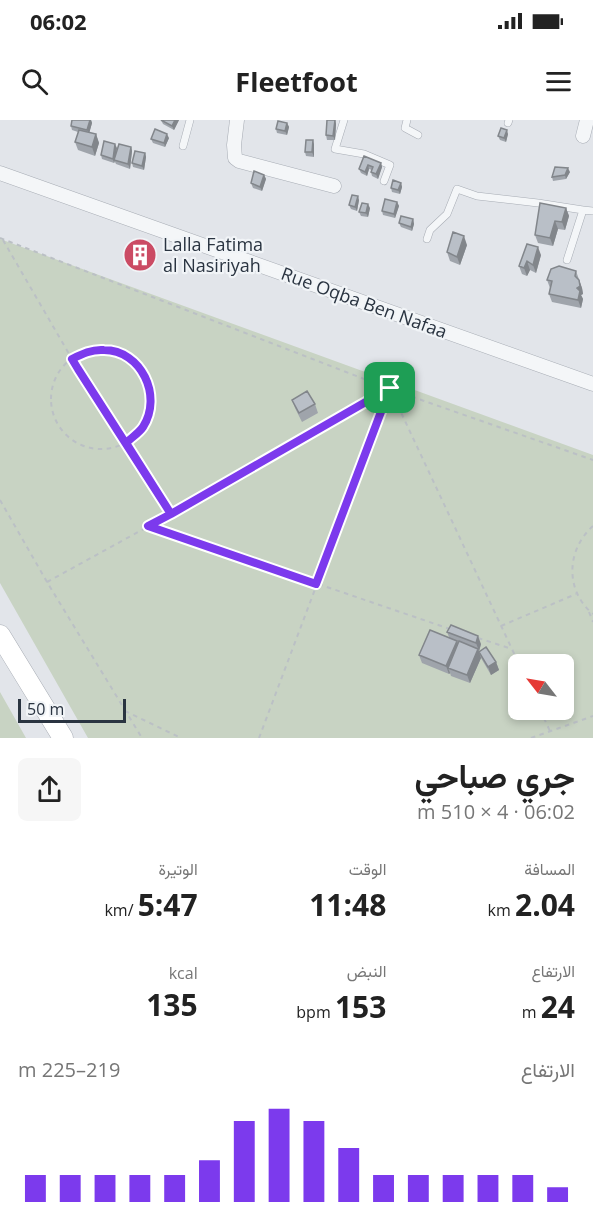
<!DOCTYPE html>
<html lang="ar">
<meta charset="utf-8">
<style>
body{margin:0;font-family:"Open Sans",Vazirmatn,sans-serif;background:#f6f6f6;color:#222;direction:rtl;height:100vh;display:flex;flex-direction:column;font-size:22px;white-space:nowrap}
*{box-sizing:border-box;margin:0}
p{font-size:20px;color:#767676}
.icon{flex:none;width:33px;height:33px;fill:none;stroke:currentColor;stroke-width:2;stroke-linecap:round;stroke-linejoin:round}
.map{position:relative;height:618px;overflow:hidden;direction:ltr}
.details{display:flex;flex-direction:column;background:#fff;flex:1}
.details>*{flex:none}
.needle{width:39px;rotate:301deg}
.controls{position:absolute;left:508px;top:534px;display:grid;gap:12px}
.controls a{display:grid;place-items:center;width:66px;height:66px;border-radius:9px;background:#fff;box-shadow:0 3px 9px #0003;font-size:30px}
.scale{position:absolute;left:18px;bottom:15px;width:108px;box-sizing:border-box;padding-left:6px;border:3px solid #2a3441;border-top:0;font-size:16px;line-height:21px;white-space:nowrap;color:#2a3441;-webkit-text-stroke:4px #f1f4f7;paint-order:stroke}
.pin{position:absolute;display:grid;place-items:center;width:51px;height:51px;color:#fff;margin:-26px;border-radius:12px;box-shadow:0 3px 9px #0006}
.round{display:grid;place-items:center;flex:none;width:63px;height:63px;border-radius:9px;background:#f6f6f6}
.overview{display:flex;align-items:center;justify-content:space-between;height:102px;padding:0 18px}
h1{font-size:33px;font-weight:700;line-height:45px}
.figures{display:grid;grid-template-columns:repeat(3,1fr);gap:9px;height:102px;padding:6px 18px}
.figures div{display:grid;align-content:center}
.figures b{font-size:30px;font-weight:700}
.figures small{font-size:16px;font-weight:400}
.figures p{font-size:16px}
.chart{height:168px;padding:12px 18px}
.chart p{display:flex;justify-content:space-between}
.chart svg{width:100%;height:108px;margin-top:6px;stroke:#7c3aed;stroke-width:6}
.status{display:flex;justify-content:space-between;align-items:center;height:42px;padding:0 30px;background:#fff;direction:ltr}
.status svg{height:16px;fill:currentColor}
header{display:flex;justify-content:space-between;align-items:center;height:78px;padding:0 18px;background:#fff;font-size:27px;font-weight:700}
.map>svg:first-child{display:block}
.green{fill:#c8d3c3;fill-rule:evenodd}
.lines{fill:none;stroke-linecap:round;stroke-linejoin:round}
.service-casing{stroke:#a7acb4;stroke-width:8}
.minor-casing{stroke:#a7acb4;stroke-width:15}
.secondary-casing{stroke:#a7acb4;stroke-width:21}
.path{stroke:#bbc0c5;stroke-width:2;stroke-dasharray:4.5 4.5;stroke-linecap:butt}
.service{stroke:#f4f6f8;stroke-width:7}
.minor{stroke:#f4f6f8;stroke-width:14}
.secondary{stroke:#fff;stroke-width:20}
.wall{fill:#9fa4ab}
.shaded-wall{fill:#82868b}
.building{fill:#b9bfc7;stroke:#82868b;stroke-width:1.5}
.route-casing{stroke:#fff;stroke-width:12}
.route{stroke:#7c3aed;stroke-width:8}
.labels{text-anchor:middle;stroke-width:4.5;stroke-linejoin:round;paint-order:stroke}
.poi-label{font-size:18px;fill:#2a3441;stroke:#f1f4f7;text-anchor:start}
.street-label{font-size:18px;fill:#2a3441;stroke:#f1f4f7}
</style>
<div class="status"><b>06:02</b><svg viewBox="0 0 49 12"><path d="M0 12V9h3v3zM5 12V6h3v6zM10 12V3h3v9zM15 12V0h3v12zM26 1h20v11H26zM47 4h2v5h-2z"/></svg></div>
<header><svg class="icon" aria-label="menu" viewBox="0 0 24 24"><path d="M4 6h16M4 12h16M4 18h16"/></svg>Fleetfoot<svg class="icon" aria-label="search" viewBox="0 0 24 24"><circle cx="10" cy="10" r="6"/><path d="M15 15l6 6"/></svg></header>
<div class="map">
<svg width="593" height="618" viewBox="0 0 593 618">
<rect width="100%" height="100%" fill="#e2e5ea"/>
<path class="green" d="M0 119 593 335V618H88L0 463ZM519 544H564V590H519Z
M0 572 26 618H0Z"/>
<g class="lines">
<g class="service-casing">
<path id="service" d="M344 0 335 29 364 34 390 45 384 61
M407 0 405 8 418 15
M508 3 509 0
M183 26 190 0
M427 119 430 110 447 94 457 69 477 76 538 83 583 90
M567 140 583 90 593 91"/>
</g>
<g class="minor-casing">
<path id="minor" d="M237 0 234 25 235 38 239 41 334 66
M583 16 587 0
M0 53 593 264"/>
</g>
<g class="secondary-casing">
<path id="secondary" d="M0 515 63 618"/>
</g>
<path class="path" d="M0 118 390 269 593 340
M3 120 72 239 171 394
M51 279a50 50 0 1 1 100 0a50 50 0 1 1-100 0Z
M390 269 519 544
M0 380 47 462 142 618
M148 406 450 509
M593 406C566 430 565 471 593 494
M47 462 171 394 390 269
M589 492 593 502
M501 506 576 474
M478 518 512 529
M540 590 550 611
M125 591 181 618
M259 618 390 270
M531 618 593 596"/>
<use href="#service" class="service"/>
<use href="#minor" class="minor"/>
<use href="#secondary" class="secondary"/>
</g>
<path class="wall" d="M91 0 92 3 89 13 96 14 99 23 95 36 78 30 75 22 78 12 72 10 71 6Z
M161 0H179L174 10 163 4Z
M335 0 336 4 335 20H327L326 15Z
M287 3 289 7 287 15 277 13 276 9Z
M508 14 506 22 500 20 498 16Z
M169 18 165 27 153 23 151 19Z
M314 24V37L306 36 305 32Z
M131 27 132 31 130 49 116 44 115 42 114 43 102 39 101 35 117 28 116 34Z
M145 33 146 37 144 50 133 47 132 43Z
M364 36 381 43 382 47 378 59 372 56 371 52 372 50 369 49 367 56 361 53 359 49Z
M570 52 566 59 553 61 552 57Z
M264 55 266 59 262 71 253 68 251 63Z
M401 63 402 67 400 74 392 72 391 68Z
M359 80 357 91 351 89 349 85Z
M397 82 399 86 395 98 383 95 382 91Z
M370 88 368 97 361 96 359 92Z
M566 88 569 96 565 110 558 109 553 126 538 123 535 115Z
M413 99 414 104 412 111 401 107 399 103Z
M467 125 460 145 450 141 447 132Z
M150 131 145 144 130 139 129 135Z
M541 135 536 153 530 150 527 156 522 154 519 146Z
M576 151 582 168 583 174 581 175 583 179 581 188 552 182 549 174 550 168 547 160Z
M292 280 315 284 318 293 302 302 295 288Z
M447 512 481 524 479 532 496 542 499 550 491 555 481 538 470 563 451 556 450 553 449 554 422 543 419 535 449 517Z"/>
<path class="shaded-wall" d="M90 0H91L92 3 89 14 87 10Z
M175 0H179L174 10 172 6Z
M335 0 336 4 335 20 333 16Z
M287 3 289 7 287 15 285 11Z
M507 10 508 14 506 22 504 18Z
M96 14 99 23 95 36 92 27Z
M167 14 169 18 165 27 164 23Z
M313 20 314 24V37L312 32Z
M115 24 117 28 114 43 113 39Z
M131 27 132 31 130 49 128 44Z
M145 33 146 37 144 50 142 46Z
M381 43 382 47 378 59 376 54Z
M368 45 369 49 367 56 365 52Z
M568 48 570 52 566 59 565 55Z
M264 55 266 59 262 71 260 67Z
M401 63 402 67 400 74 398 70Z
M358 76 359 80 357 91 355 87Z
M397 82 399 86 395 98 394 94Z
M368 84 370 88 368 97 366 93Z
M566 88 569 96 565 110 562 102Z
M413 99 414 104 412 111 411 107Z
M555 101 558 109 553 126 550 118Z
M464 116 467 125 460 145 457 137Z
M148 126 150 131 145 144 143 140Z
M538 127 541 135 536 153 533 145Z
M527 141 530 150 527 156 524 148Z
M579 160 582 168 583 174 581 175 583 179 581 188 578 180 577 168Z
M478 516 481 524 479 531 476 523Z
M457 521 460 529 448 548 450 553 449 554 446 546Z
M478 529 481 538 470 563 467 555Z
M496 542 499 550 491 555 488 547Z"/>
<path class="building" d="M72 0H90L87 10 71 6Z
M161 0H175L172 6Z
M327 0H335L333 16 326 15Z
M278 1 287 3 285 11 276 9Z
M501 8 507 10 504 18 498 16Z
M155 9 167 14 164 23 151 19Z
M79 10 96 14 92 27 75 22Z
M306 20H313L312 32H305Z
M104 21 115 24 113 39 101 35Z
M119 24 131 27 128 44 114 40Z
M135 31 145 33 142 46 132 43Z
M364 36 381 43 376 54 371 52 373 47 368 45 365 52 359 49Z
M555 47 568 48 565 55 552 57Z
M254 51 264 55 260 67 251 63Z
M393 60 401 63 398 70 391 68Z
M352 75 358 76 355 87 349 85Z
M385 79 397 82 394 94 382 91Z
M362 83 368 84 366 93 359 92Z
M540 83 566 88 562 102 555 101 550 118 535 115Z
M401 96 413 99 411 107 399 103Z
M453 112 464 116 457 137 447 132Z
M134 122 148 126 143 140 129 135Z
M527 124 538 127 533 145 527 141 524 148 519 146Z
M559 146 576 151 575 156 579 160 580 166 577 168 580 171 578 180 549 174 552 161 547 160 551 149Z
M307 271 315 284 299 293 292 280Z
M451 505 478 516 476 523 447 512Z
M430 510 457 521 446 546 419 535Z
M459 521 478 529 467 555 448 548Z
M486 527 496 542 488 547 479 532Z"/>
<g class="lines">
<g class="route-casing">
<path id="route" d="M390 268 171 394 78 249 72 239C82 234 92 229 104 230 141 230 163 276 143 307 139 313 131 318 126 323L171 394 148 406 316 464 390 268"/>
</g>
<use href="#route" class="route"/>
</g>
<defs>
<g id="building-disc" transform="scale(1.725)"><circle r="9.5" fill="#cb4b64" stroke="#f1f4f7"/><path d="M-4-6H4V6H1V3H-1V6H-4ZM-2.5-4.3h1.7v1.8h-1.7ZM.8-4.3h1.7v1.8H.8ZM-2.5-1h1.7V.8h-1.7ZM.8-1h1.7V.8H.8Z" fill="#fff"/></g>
</defs>
<g fill-rule="evenodd">
<use href="#building-disc" x="140" y="135"/>
</g>
<g class="labels">
<g class="poi-label">
<text x="163" y="131">Lalla Fatima<tspan x="163" dy="21">al Nasiriyah</tspan></text>
</g>
<g class="street-label">
<text transform="translate(364 183) rotate(20)" y="6">Rue Oqba Ben Nafaa</text>
</g>
</g>
</svg>
<div class="controls">
<a><svg class="needle" viewBox="-14 -14 28 28"><path d="M0-13l5 13h-10z" fill="#e53935"/><path d="M0 13l5-13h-10z" fill="#767676"/></svg></a>
</div>
<div class="scale">50 m</div>
<div class="pin" style="left:390px;top:268px;background:#1e9e55"><svg class="icon" aria-label="arrive" viewBox="0 0 24 24"><path d="M6 21V4h12l-3 4 3 4H6"/></svg></div>
</div>
<section class="details">
<div class="overview"><div><h1>جري صباحي</h1><p>06:02 · 4 × 510 m</p></div><a class="round"><svg class="icon" aria-label="share" viewBox="0 0 24 24"><path d="M12 15V3M7 8l5-5 5 5M5 13v7h14v-7"/></svg></a></div>
<div class="figures">
<div><p>المسافة</p><b>2.04<small> km</small></b></div>
<div><p>الوقت</p><b>11:48</b></div>
<div><p>الوتيرة</p><b>5:47<small> /km</small></b></div>
</div>
<div class="figures">
<div><p>الارتفاع</p><b>24<small> m</small></b></div>
<div><p>النبض</p><b>153<small> bpm</small></b></div>
<div><p>kcal</p><b>135</b></div>
</div>
<div class="chart"><p><span>الارتفاع</span>219–225 m</p>
<svg viewBox="0 0 160 44" preserveAspectRatio="none"><path d="M5 44V33M15 44V33M25 44V33M35 44V33M45 44V33M55 44V27M65 44V11M75 44V6M85 44V11M95 44V22M105 44V33M115 44V33M125 44V33M135 44V33M145 44V33M155 44V38"/></svg>
</div>
</section>
